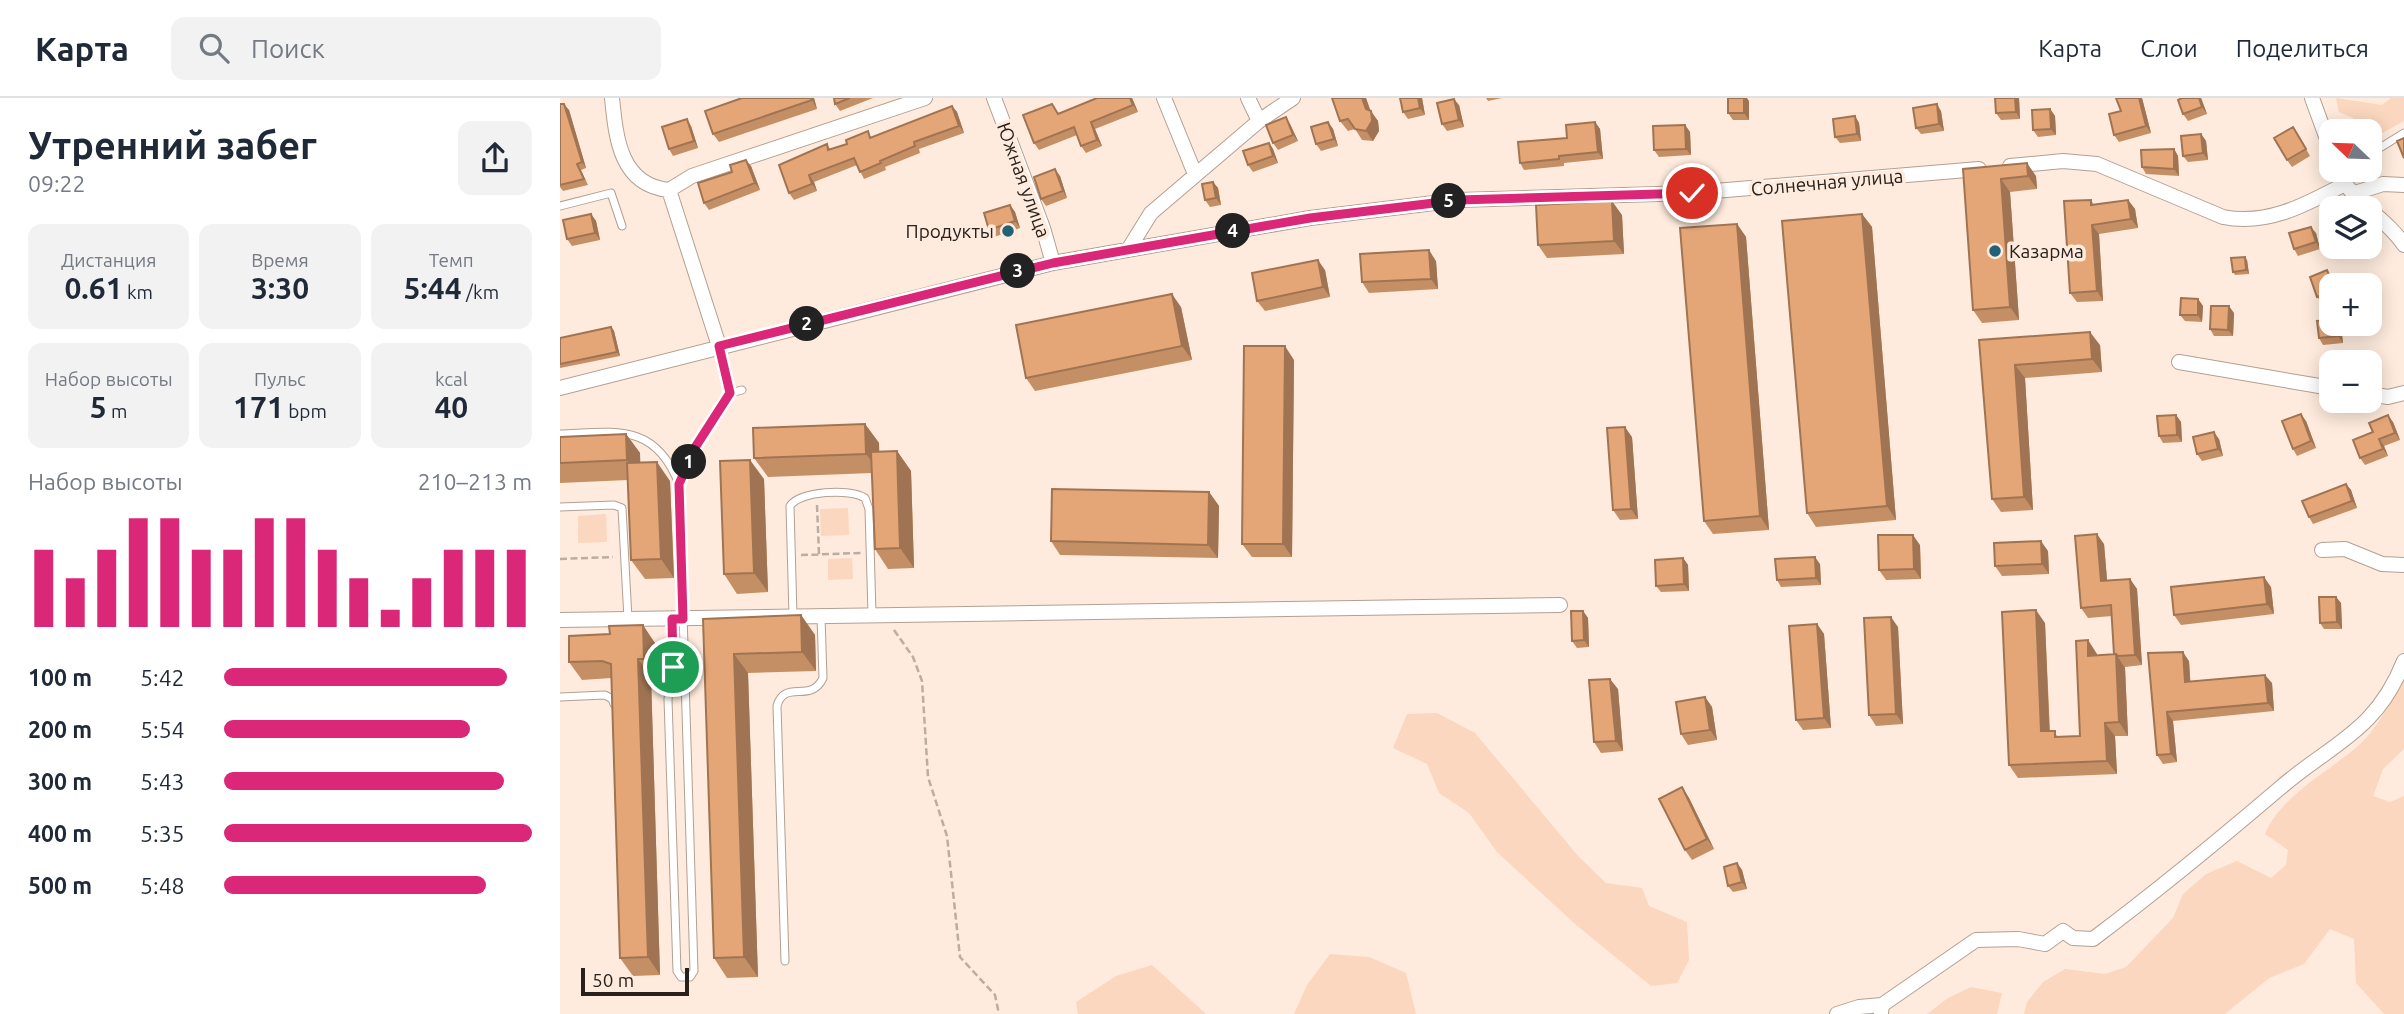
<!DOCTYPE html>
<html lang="ru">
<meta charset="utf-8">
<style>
body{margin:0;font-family:Ubuntu,sans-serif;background:#f2f2f3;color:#1f2937;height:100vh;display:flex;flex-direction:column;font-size:26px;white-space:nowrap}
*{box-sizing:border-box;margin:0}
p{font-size:23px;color:#747a83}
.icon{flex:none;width:38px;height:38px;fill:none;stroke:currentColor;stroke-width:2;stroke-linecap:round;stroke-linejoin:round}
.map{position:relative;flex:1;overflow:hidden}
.details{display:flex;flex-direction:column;background:#fff;width:560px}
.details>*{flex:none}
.needle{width:46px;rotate:293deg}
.fabs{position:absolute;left:1759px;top:21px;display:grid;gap:14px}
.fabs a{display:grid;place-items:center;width:63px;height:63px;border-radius:14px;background:#fff;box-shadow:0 4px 18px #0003;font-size:35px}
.scale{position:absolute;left:21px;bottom:18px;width:108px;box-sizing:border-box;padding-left:7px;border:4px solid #27201b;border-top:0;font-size:19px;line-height:24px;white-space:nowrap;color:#27201b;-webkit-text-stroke:5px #feebdd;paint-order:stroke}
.pin{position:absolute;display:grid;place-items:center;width:60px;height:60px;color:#fff;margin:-30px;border:4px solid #fff;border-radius:50%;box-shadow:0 2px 7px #0007}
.km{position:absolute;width:35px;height:35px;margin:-18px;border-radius:50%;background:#222;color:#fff;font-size:19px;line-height:35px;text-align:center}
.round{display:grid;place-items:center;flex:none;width:74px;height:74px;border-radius:14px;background:#f2f2f3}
.head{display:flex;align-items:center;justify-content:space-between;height:119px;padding:0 28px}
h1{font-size:38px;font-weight:700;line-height:52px}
.metrics{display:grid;grid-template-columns:repeat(3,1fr);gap:10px;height:119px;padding:7px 28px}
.metrics div{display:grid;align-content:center;border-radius:14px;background:#f2f2f3;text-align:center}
.metrics b{font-size:30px;font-weight:700}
.metrics small{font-size:19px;font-weight:400}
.metrics p{font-size:19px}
.chart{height:196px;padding:14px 28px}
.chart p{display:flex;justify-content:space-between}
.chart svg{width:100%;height:126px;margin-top:7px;stroke:#db2777;stroke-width:6}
ul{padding:0 28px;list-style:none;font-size:23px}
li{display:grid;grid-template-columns:112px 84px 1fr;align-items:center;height:52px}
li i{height:18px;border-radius:9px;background:#db2777}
header{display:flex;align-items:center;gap:42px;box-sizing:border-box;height:98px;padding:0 35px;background:#fff;border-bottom:2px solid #e0e1e3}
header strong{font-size:33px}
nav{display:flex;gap:38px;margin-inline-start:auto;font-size:24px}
.search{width:490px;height:63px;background:#f2f2f3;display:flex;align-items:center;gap:18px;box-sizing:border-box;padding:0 24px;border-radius:14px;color:#747a83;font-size:26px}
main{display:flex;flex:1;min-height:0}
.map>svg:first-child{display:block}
.green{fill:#fad7be}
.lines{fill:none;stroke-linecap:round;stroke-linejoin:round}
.lane-casing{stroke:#b2a093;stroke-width:9}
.street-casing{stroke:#b2a093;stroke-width:16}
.path{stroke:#bcada2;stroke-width:2.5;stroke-dasharray:7 3.5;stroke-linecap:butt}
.lane{stroke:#fff;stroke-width:7}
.street{stroke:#fff;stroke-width:14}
.wall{fill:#c58f66}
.shaded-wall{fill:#a07453}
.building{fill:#e5a677;stroke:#a07453;stroke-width:2}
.route-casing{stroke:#fff;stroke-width:14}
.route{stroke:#db2777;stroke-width:9}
.poi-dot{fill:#226277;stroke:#feebdd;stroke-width:2.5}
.labels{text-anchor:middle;stroke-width:7;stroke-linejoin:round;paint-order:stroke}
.street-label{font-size:19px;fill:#27201b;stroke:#feebdd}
.poi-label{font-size:19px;fill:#27201b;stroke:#feebdd;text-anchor:end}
</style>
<header>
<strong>Карта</strong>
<div class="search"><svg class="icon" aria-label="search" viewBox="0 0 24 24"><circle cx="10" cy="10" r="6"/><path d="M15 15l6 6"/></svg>Поиск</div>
<nav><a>Карта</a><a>Слои</a><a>Поделиться</a></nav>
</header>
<main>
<section class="details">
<div class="head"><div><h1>Утренний забег</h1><p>09:22</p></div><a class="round"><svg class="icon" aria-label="share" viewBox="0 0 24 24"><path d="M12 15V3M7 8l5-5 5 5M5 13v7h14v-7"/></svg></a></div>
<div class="metrics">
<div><p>Дистанция</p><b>0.61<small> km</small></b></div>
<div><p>Время</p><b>3:30</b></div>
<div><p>Темп</p><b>5:44<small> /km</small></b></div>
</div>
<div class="metrics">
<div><p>Набор высоты</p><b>5<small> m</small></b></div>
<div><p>Пульс</p><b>171<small> bpm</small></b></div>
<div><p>kcal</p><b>40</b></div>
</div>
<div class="chart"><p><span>Набор высоты</span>210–213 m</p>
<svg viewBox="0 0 160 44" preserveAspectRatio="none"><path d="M5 44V17M15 44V27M25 44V17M35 44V6M45 44V6M55 44V17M65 44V17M75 44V6M85 44V6M95 44V17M105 44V27M115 44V38M125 44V27M135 44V17M145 44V17M155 44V17"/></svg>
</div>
<ul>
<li><b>100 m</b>5:42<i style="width:92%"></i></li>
<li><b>200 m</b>5:54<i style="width:80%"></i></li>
<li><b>300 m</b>5:43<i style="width:91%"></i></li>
<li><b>400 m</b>5:35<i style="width:100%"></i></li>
<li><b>500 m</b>5:48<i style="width:85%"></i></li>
</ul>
</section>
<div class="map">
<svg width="1844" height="916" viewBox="0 0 1844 916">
<rect width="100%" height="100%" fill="#feebdd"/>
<path class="green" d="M1776 0 1822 7 1831 0H1844V23L1810 42V33H1798L1793 20 1779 14Z
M288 410 289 437 261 438 260 411Z
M46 416 47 444 18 445V418Z
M292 460 293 481 268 482V461Z
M1844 579V651L1823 671 1813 698 1830 704 1844 698V916H1824L1796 885 1794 841 1770 831 1744 866 1709 880 1665 916H1464L1467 904 1483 884 1505 871 1545 876 1566 869 1613 820 1623 796 1646 776 1677 763 1711 780 1726 767 1728 752 1705 736C1722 696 1768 675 1799 647 1818 631 1832 600 1844 579Z
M877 615 915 635 1019 759 1046 785 1082 790 1089 808 1127 824 1129 862 1117 885 1091 888 1015 826 937 754 909 715 879 695 867 666 833 650 847 616Z
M770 856 809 859 846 875 856 916H734L747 887Z
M592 867 646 916H518L516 904 556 878Z
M1411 889 1442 895 1437 916H1367L1388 900Z"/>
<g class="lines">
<g class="lane-casing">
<path id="lane" d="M1810 56 1844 35
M0 108 51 95 62 128
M159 249 170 295
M0 336C55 334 95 324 119 386L134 873 130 879H121L117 873 108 601 113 569 112 521
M119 386 147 330 170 295 182 292
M0 409 54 407 62 410 68 521
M233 518 230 408C239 393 291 390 305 400L309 411 312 516
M0 599 45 597 52 601 54 606
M225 863 217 608C224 581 251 606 263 580L261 518"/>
</g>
<g class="street-casing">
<path id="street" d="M52 0C56 40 60 87 109 92L159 248
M434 0 483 130 493 165
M604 0 635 76
M688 0 699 23
M1752 0 1771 52
M1450 68 1503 63 1537 66 1663 119C1707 128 1745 107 1783 87
M1778 72C1789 102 1826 119 1844 147
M109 92 132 78 365 0
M1795 95 1823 86 1844 87
M568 152 591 115 699 23 733 0
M1619 264 1771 290
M0 290 493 165 750 120 899 102 1131 95 1419 71
M1810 296 1828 299 1844 295
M1762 452 1785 451 1822 466 1844 467
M0 522 1000 507
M1322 907 1416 842 1458 841 1485 846 1503 833 1513 840 1533 841C1597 793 1659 742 1720 690 1772 645 1816 634 1844 563
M1277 916 1299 909 1322 907 1321 915"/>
</g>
<path class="path" d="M257 407 259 456
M241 457 301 455
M0 461 53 459
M334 532 353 559 362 583 368 679 387 738 400 859 435 897 439 916"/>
<use href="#lane" class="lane"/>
<use href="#street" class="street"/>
</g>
<path class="wall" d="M254 0 257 11 159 44 153 36Z
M274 0H313L280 13 275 6Z
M572 0 578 14 535 31 542 48 526 55 521 48 517 37 479 52 474 45 499 15Z
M772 0H806L810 13 818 23 819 33 813 43 802 42 795 31 788 33 780 23Z
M840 0H862L865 17 848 21 843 14Z
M926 0H942L928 3Z
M1459 0 1460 21 1441 22 1436 15Z
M1582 0 1591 35 1559 44 1554 37 1561 13Z
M1641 0 1647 16 1628 23 1623 16 1622 1Z
M1189 3V22H1173L1168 15Z
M0 6 9 12 26 70 21 72 28 87 3 93 0 89Z
M899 7 904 29 887 33 882 26Z
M392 8 397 14 404 35 359 51 360 55 325 69 326 72 304 81 297 67 254 84 257 93 234 102 229 95 267 46 270 51 312 39Z
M1490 11 1495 18 1496 37 1478 39 1473 32Z
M1381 13 1384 33 1361 36 1356 30Z
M1295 18 1299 25 1301 43 1280 45 1275 39Z
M768 24 773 31 778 48 761 53 756 46Z
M1035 24 1040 31 1043 61 1004 65V68L964 72 960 65Z
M730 26 738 43 718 52 713 45Z
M1125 27 1130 34 1131 57 1099 59 1094 52Z
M131 28 138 50 113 58 109 51Z
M1641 36 1646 43 1648 62 1628 64 1623 58Z
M1738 36 1750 58 1732 69 1727 62Z
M709 45 713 51 718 65 693 74 688 67Z
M1614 51 1618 58 1619 78 1586 76 1582 69Z
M191 68 200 92 149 112 144 105 172 74Z
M1403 71 1476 78 1477 91 1450 94 1459 222 1422 225 1413 212Z
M500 78 507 100 486 108 481 101Z
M653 84 658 90 661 107 650 109 645 102Z
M1531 102 1534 107 1568 102 1575 111 1578 130 1539 136 1543 203 1517 204 1510 195Z
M450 107 455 114 460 130 434 139 429 132Z
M31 116 36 123 40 142 12 148 7 141Z
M1302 116 1312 129 1336 422 1256 429 1247 415Z
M1062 117 1064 156 987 160 978 147Z
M1177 126 1186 139 1209 432 1153 436 1144 423Z
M1756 135 1760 151 1738 158 1734 151Z
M1687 162 1689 176 1675 177 1673 174Z
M876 163 878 191 809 195 802 184Z
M765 172 770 199 705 213 697 203Z
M1767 172 1772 179 1771 202 1762 205 1757 199Z
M1638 201 1643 208 1642 224 1625 223 1620 217Z
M621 209 632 262 475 293 466 280Z
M1674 215 1673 238H1654L1650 231Z
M1781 228 1783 245 1763 247 1759 240Z
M51 229 54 233 60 258 0 270V240Z
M1419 242 1540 247 1542 274 1465 280 1473 412 1441 414 1432 401Z
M734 262 732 459H692L682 446Z
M1616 317 1621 324 1622 344 1603 345 1599 338Z
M1746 323 1756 350 1737 358 1733 351Z
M1833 324 1840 342 1824 348 1828 358 1805 367 1800 360 1813 334Z
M305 326 319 345V354L337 353 351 373 354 470 328 471 315 451 312 375 208 379 194 360Z
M66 336 80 355V365L110 383 114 480 85 481 71 462 68 382 0 385V339Z
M1072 339 1078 421 1060 422 1053 412Z
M1659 341 1663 358 1642 363 1637 356Z
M204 381 208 494 177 496 164 476Z
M1786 386 1791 392 1797 410 1753 426 1749 419Z
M649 394 659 408 658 460 500 457 491 443Z
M1544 446 1547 482 1570 481 1577 491 1582 567 1565 569 1568 638H1555L1557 676 1458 680 1449 667 1485 525 1490 633 1499 639 1520 638 1528 542 1537 557 1554 556 1552 518 1528 520 1521 510Z
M1360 447 1361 481 1326 482 1319 472Z
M1488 453 1489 476 1442 478 1435 468Z
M1123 460 1128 467 1129 493 1101 494 1096 488Z
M1260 466 1261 487 1221 489 1217 482Z
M1711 489 1714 516 1621 527 1614 517Z
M1776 499 1781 505 1782 531H1764L1760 525Z
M1023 513 1028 520 1029 549 1017 550 1012 543Z
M241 517 255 537 256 573 188 575 198 879 167 880 154 860 143 521Z
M1257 526 1264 536 1271 630 1243 632 1236 622Z
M1338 529 1343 626 1316 628 1309 617Z
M95 545 96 579H91L100 877 73 878 60 860 51 580 22 582 9 564Z
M1588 555 1629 563 1630 583 1712 585 1714 613 1613 623 1617 664 1603 666 1597 657Z
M1058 591 1063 653 1041 655 1034 644Z
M1145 599 1152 609 1157 642 1128 647 1121 636Z
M1122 689 1129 700 1154 751 1132 762 1125 752Z
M1177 765 1182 772 1187 791 1173 794 1168 788Z"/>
<path class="shaded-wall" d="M251 0H254L257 11 252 2Z
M570 0H572L578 14 573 7Z
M802 0H806L811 14V13L818 23 819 33 813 43 806 33V11Z
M858 0H862L865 17 860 10Z
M1184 0H1187L1189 3V22L1184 15Z
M1455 0H1459L1460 21 1456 14Z
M1579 0H1582L1591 35 1586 28Z
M1639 0H1641L1647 16 1642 9Z
M894 1 899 7 904 29 899 22Z
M4 6 9 12 26 70 22 64Z
M1377 6 1381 13 1384 33 1379 26Z
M392 8 397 14 404 35 399 28Z
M1490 11 1495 18 1496 37 1491 31Z
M1295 18 1299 25 1301 43 1297 36Z
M726 19 730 26 738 43 733 37Z
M127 21 131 28 138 50 134 43Z
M531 24 535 31 542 48 537 42Z
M768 24 773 31 778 48 774 41Z
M1035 24 1040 31 1043 61 1038 54Z
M1125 27 1130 34 1131 57 1126 51Z
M1641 36 1646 43 1648 62 1643 55Z
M709 45 713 51 718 65 713 58Z
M1614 51 1618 58 1619 78 1614 71Z
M186 62 191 68 200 92 195 85Z
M1467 65 1476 78 1477 91 1468 78Z
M495 71 500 78 507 100 503 93Z
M249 77 254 84 257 93 252 86Z
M1441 81 1450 94 1459 222 1450 209Z
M653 84 658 90 661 107 656 100Z
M1568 102 1575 111 1578 130 1571 121Z
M1052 103 1062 117 1064 156 1054 143Z
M450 107 455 114 460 130 455 123Z
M31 116 36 123 40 142 35 135Z
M1302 116 1312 129 1336 422 1327 408Z
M1177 126 1186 139 1209 432 1200 418Z
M1532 127 1539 136 1543 203 1537 193Z
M1751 129 1756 135 1760 151 1756 144Z
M869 152 876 163 878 191 871 181Z
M1685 159 1687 162 1689 176 1686 172Z
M758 162 765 172 770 199 763 189Z
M1767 172 1772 179 1775 187H1773Z
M612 196 621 209 632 262 622 248Z
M1638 201 1643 208 1642 224 1638 217Z
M1669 208 1674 215 1673 238 1668 232Z
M1777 226H1779L1781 228 1783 245 1778 238Z
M51 229 54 233 60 258 57 254Z
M1530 234 1540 247 1542 274 1532 261Z
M725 248 734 262 732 459 723 446Z
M1455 267 1465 280 1473 412 1464 399Z
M1741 316 1746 323 1756 350 1751 343Z
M1616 317 1621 324 1622 344 1617 337Z
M1828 317 1833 324 1840 342 1835 335Z
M305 326 319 345 320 375 306 356Z
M1065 329 1072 339 1078 421 1071 411Z
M1654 334 1659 341 1663 358 1658 351Z
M66 336 80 355 81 382 67 362Z
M1819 341 1824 348 1828 358 1823 351Z
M337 353 351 373 354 470 340 450Z
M190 362 204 381 208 494 194 475Z
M97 364 110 383 114 480 101 461Z
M1786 386 1791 392 1797 410 1792 403Z
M649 394 659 408 658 460 648 447Z
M1537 436 1544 446 1548 493 1541 483Z
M1353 437 1360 447 1361 481 1354 471Z
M1481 443 1488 453 1489 476 1482 466Z
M1255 459 1260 466 1261 487 1256 480Z
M1123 460 1128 467 1129 493 1124 486Z
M1704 479 1711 489 1714 516 1707 506Z
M1570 481 1577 491 1582 567 1575 557Z
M1776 499 1781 505 1782 531 1777 524Z
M1476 512 1485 525 1490 647 1481 633Z
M1023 513 1028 520 1029 549 1024 542Z
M241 517 255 537 256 573 242 554Z
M1331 519 1338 529 1343 626 1336 616Z
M1257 526 1264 536 1271 630 1264 620Z
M83 527 95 545 96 579 84 561Z
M1528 542 1537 556 1538 571 1528 558Z
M1623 554 1629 563 1631 593 1625 584Z
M174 556 188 575 198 879 184 859Z
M1556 556 1565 570 1568 638 1559 624Z
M78 561 91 579 100 877 88 859Z
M1705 577 1712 585 1714 613 1708 605Z
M1050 581 1058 591 1063 653 1056 643Z
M1145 599 1152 609 1157 642 1150 632Z
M1607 614 1613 623 1617 664 1611 656Z
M1545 625 1555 638 1557 676 1547 663Z
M1122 689 1129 700 1154 751 1147 741Z
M1177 765 1182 772 1187 791 1182 784Z"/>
<path class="building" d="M182 0H251L252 2 153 36 145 13Z
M274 0H290L275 6Z
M537 0H570L573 7 531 24 537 42 521 48 514 29 474 45 463 17 492 6 498 16Z
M772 0H802L806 11 811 13 812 23 806 33 795 31 788 21 780 23Z
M840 0H858L860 10 843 14Z
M1168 0H1184V15H1168Z
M1435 0H1455L1456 14 1436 15Z
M1556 0H1579L1586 28 1554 37 1549 16 1561 13Z
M1622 0H1639L1642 9 1623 16 1618 2Z
M894 1 899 22 882 26 877 5Z
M0 6H4L22 64 17 66 24 81 0 87Z
M1377 6 1379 26 1356 30 1353 10Z
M392 8 399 28 354 44 355 48 320 63 321 65 300 74 294 60 249 77 252 86 229 95 219 67 267 46 268 52 287 46 286 42 308 33 310 40Z
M1490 11 1491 31 1473 32 1472 12Z
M1295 18 1297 36 1275 39 1273 21Z
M726 19 733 37 713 45 706 27Z
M127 21 134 43 109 51 102 29Z
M768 24 774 41 756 46 751 29Z
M1035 24 1038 54 999 58V61L960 65 958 44 1007 40 1006 27Z
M1125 27 1126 51 1094 52 1093 28Z
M1733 29 1746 51 1727 62 1714 40Z
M1641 36 1643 55 1623 58 1621 38Z
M1844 40V60L1837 43Z
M709 45 713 58 688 67 683 53Z
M1614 51V71L1582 69 1581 52Z
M186 62 195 85 144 105 138 85 172 74 170 67Z
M1467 65 1468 78 1441 81 1450 209 1413 212 1403 71Z
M495 71 503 93 481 101 474 79Z
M653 84 656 100 645 102 642 86Z
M1531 102V107L1568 102 1571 121 1532 127 1537 193 1510 195 1504 103Z
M1052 103 1054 143 978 147 976 107Z
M450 107 455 123 429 132 424 115Z
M31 116 35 135 7 141 3 122Z
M1302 116 1327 408 1247 415 1222 123Z
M1177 126 1200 418 1144 423 1120 130Z
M1751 129 1756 144 1734 151 1729 135Z
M869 152 871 181 802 184 800 156Z
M1685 159 1686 172 1673 174 1671 160Z
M758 162 763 189 697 203 692 175Z
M1767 172 1773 187H1771V194L1757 199 1750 179Z
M612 196 622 248 466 280 456 227Z
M1621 200 1638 201V217H1620Z
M1651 208H1669L1668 232 1650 231Z
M1771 222V226H1777L1778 238 1759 240 1757 223Z
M51 229 57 254 0 266V240Z
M1530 234 1532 261 1455 267 1464 399 1432 401 1419 242Z
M684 248H725L723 446H682Z
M1741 316 1751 343 1733 351 1722 323Z
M1616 317 1617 337 1599 338 1597 318Z
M1828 317 1835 335 1819 341 1823 351 1800 360 1793 342 1813 334 1809 325Z
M305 326 306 356 194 360 193 330Z
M1065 329 1071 411 1053 412 1047 330Z
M1654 334 1658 351 1637 356 1633 339Z
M66 336 67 362 0 365V339Z
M337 353 340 450 315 451 311 354Z
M190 362 194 475 164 476 160 363Z
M97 364 101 461 71 462 67 365Z
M1786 386 1792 403 1749 419 1742 403Z
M492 391 649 394 648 447 491 443Z
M1537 436 1541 483 1570 481 1575 557 1558 558 1556 556H1554L1551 507 1521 510 1515 438Z
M1318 437H1353L1354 471 1319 472Z
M1481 443 1482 466 1435 468 1434 445Z
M1255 459 1256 480 1217 482 1215 461Z
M1123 460 1124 486 1096 488 1095 462Z
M1704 479 1707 506 1614 517 1611 489Z
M1759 499H1776L1777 524 1760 525Z
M1476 512 1481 633H1495V639L1520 638 1516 543 1528 542V558L1556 556 1559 624 1545 625 1547 663 1449 667 1442 514Z
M1011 513H1023L1024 542 1012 543Z
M241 517 242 554 174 556 184 859 154 860 143 521Z
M1331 519 1336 616 1309 617 1304 520Z
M1257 526 1264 620 1236 622 1229 528Z
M83 527 84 561H78L88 859 60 860 51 566 42 563 9 564V538L50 536 49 528Z
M1623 554 1625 584 1705 577 1708 605 1607 614 1611 656 1597 657 1588 555Z
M1050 581 1056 643 1034 644 1029 582Z
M1145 599 1150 632 1121 636 1116 604Z
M1122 689 1147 741 1125 752 1099 701Z
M1177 765 1182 784 1168 788 1164 769Z"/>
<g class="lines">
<g class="route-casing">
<path id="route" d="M113 569 112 521H123L119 386 136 348 170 295 159 248 493 165 750 120 899 102 1132 95"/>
</g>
<use href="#route" class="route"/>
</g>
<g class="poi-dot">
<circle cx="448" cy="133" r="7"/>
<circle cx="1435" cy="153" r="7"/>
</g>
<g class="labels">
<g class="street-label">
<text transform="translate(464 82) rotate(70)" y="7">Южная улица</text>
<text transform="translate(1267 84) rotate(-5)" y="7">Солнечная улица</text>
</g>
<g class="poi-label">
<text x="434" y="140">Продукты</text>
<text x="1449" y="160" text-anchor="start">Казарма</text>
</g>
</g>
</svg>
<div class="fabs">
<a><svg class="needle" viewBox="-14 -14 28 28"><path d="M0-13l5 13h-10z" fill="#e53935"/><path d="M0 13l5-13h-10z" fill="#747a83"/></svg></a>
<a><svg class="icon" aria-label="layers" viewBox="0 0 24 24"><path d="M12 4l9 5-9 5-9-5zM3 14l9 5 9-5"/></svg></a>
<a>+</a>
<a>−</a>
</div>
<div class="scale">50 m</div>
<div class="pin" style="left:113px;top:569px;background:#1e9e55"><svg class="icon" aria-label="arrive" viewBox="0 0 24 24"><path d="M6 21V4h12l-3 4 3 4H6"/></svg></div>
<div class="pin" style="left:1132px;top:95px;background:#d93025"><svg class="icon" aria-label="check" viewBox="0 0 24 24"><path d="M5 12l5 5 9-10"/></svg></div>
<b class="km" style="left:129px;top:364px">1</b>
<b class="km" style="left:247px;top:226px">2</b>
<b class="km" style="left:458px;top:173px">3</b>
<b class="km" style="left:673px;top:133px">4</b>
<b class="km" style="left:889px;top:103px">5</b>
</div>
</main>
